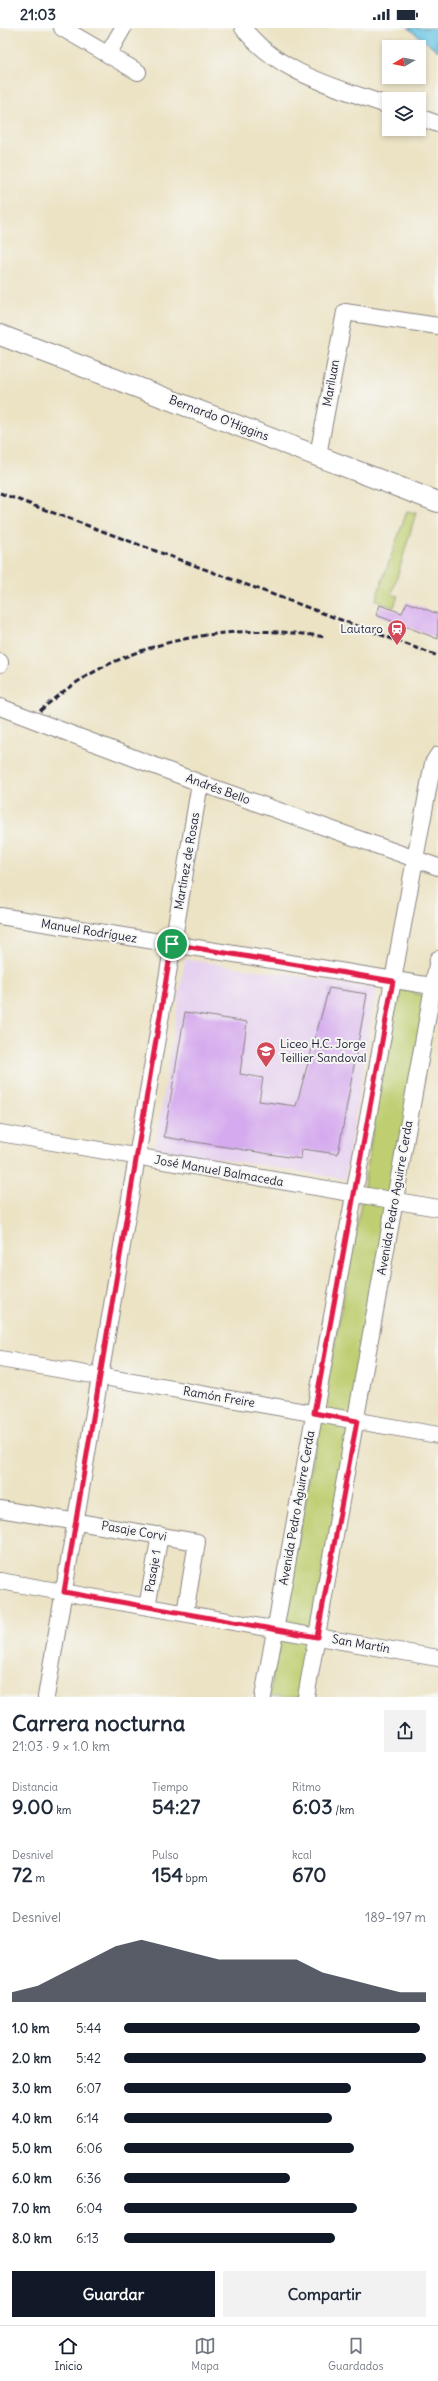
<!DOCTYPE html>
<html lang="es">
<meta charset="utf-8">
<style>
body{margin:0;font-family:Delius,sans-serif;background:#f2f2f3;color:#1f2937;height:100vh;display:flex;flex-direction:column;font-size:15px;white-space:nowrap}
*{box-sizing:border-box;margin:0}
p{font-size:13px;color:#747a83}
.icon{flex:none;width:22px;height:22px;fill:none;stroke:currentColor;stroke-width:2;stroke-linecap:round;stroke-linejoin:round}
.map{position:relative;height:1669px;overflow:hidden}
.drawer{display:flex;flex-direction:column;background:#fff;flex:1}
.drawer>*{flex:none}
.needle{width:26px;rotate:260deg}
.controls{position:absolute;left:382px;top:12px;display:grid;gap:8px}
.controls a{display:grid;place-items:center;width:44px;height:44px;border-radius:0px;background:#fff;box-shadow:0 2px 6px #0003;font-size:20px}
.pin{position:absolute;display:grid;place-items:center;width:34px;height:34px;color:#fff;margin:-17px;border:2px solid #fff;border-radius:50%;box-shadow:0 1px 4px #0007}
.round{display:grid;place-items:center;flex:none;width:42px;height:42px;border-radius:0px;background:#f2f2f3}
.summary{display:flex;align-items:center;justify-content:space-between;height:68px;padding:0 12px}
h1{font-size:22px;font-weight:700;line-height:30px}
.metrics{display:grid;grid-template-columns:repeat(3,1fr);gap:6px;height:68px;padding:4px 12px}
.metrics div{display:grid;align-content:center}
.metrics b{font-size:20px;font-weight:700}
.metrics small{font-size:11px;font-weight:400}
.metrics p{font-size:11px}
.chart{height:112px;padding:8px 12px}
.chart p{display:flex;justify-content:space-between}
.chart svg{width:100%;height:72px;margin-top:4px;fill:#111827;opacity:.7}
.cta{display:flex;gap:8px;margin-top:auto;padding:8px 12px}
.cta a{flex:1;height:46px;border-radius:0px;background:#111827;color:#fff;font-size:16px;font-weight:700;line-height:46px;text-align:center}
.cta a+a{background:#f2f2f3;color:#1f2937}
ul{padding:0 12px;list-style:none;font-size:13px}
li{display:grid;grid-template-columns:64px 48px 1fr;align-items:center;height:30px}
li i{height:10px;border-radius:5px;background:#111827}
.status{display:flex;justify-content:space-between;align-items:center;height:28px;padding:0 20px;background:#fff;direction:ltr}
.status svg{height:11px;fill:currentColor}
.tabs{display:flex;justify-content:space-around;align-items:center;height:56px;border-top:1px solid #e0e1e3;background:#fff;font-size:11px;color:#747a83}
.tabs a{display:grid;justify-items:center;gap:2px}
.tabs .current{color:#111827}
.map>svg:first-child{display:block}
.built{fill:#e6d2f0}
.green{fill:#bece70;stroke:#707856}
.water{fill:#64c3e2;stroke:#43728e}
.building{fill:#d5aaee}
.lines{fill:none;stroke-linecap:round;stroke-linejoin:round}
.minor-casing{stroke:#878280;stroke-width:18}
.major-casing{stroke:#878280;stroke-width:22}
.minor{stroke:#fff;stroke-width:16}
.major{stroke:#fff;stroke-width:20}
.rail{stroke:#22223b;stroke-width:3;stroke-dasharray:6 3;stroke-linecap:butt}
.route-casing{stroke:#fff;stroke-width:8}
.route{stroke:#e11d48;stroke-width:5}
.labels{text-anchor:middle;stroke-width:4;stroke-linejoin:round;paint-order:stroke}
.street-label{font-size:12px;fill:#22223b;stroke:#f6f6f2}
.poi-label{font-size:12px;fill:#22223b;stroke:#f6f6f2;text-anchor:end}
</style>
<div class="status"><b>21:03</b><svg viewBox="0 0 49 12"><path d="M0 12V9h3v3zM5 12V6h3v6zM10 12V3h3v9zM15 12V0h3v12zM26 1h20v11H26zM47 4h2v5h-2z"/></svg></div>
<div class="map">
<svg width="438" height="1669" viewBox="0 0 438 1669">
<rect width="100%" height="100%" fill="#f6f6f2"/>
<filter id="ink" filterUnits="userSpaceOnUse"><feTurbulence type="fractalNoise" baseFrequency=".025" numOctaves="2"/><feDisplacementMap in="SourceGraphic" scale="8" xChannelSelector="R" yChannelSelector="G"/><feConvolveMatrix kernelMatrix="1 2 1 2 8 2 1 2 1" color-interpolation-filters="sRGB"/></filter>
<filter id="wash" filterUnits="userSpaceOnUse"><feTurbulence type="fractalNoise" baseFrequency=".012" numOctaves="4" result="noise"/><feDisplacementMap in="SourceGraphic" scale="16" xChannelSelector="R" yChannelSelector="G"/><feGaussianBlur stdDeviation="0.9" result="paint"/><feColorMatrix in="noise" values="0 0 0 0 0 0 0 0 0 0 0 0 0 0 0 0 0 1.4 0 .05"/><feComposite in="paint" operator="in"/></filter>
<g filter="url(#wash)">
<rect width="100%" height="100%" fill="#ece3c4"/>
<path class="built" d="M185 931 376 960 345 1151 155 1120Z"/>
<path class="green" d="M407 483 416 485 392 566 398 568 394 579 375 573Z
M395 960 428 969 301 1669H269L362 1170Z"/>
<path class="water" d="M408 0H438V23Z"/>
<g id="blocks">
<path class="building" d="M407 574 438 586V611L376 587 380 577 402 585Z
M329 960 367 966 338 1126 302 1121 301 1131 164 1109 185 984 247 994 240 1046 263 1050 259 1073 296 1078Z"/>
</g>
</g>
<g filter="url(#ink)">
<use href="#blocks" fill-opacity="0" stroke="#878280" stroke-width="1"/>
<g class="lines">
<g class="minor-casing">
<path id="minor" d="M62 0 138 44
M243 0C279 46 337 59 389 78
M108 26 123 0
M419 89 438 96
M318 427 345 284 438 298
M0 634V636
M0 679 200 755 438 839
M0 888 438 959
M0 1105 438 1180
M0 1331 438 1407
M0 1481 197 1514 185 1585
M0 1553 438 1630
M147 1579 160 1507
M46 1669 200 755
M263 1669 415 831 433 735 438 727
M306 1669 438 931"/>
</g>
<g class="major-casing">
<path id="major" d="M0 307 438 474"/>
</g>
<use href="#minor" class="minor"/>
<use href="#major" class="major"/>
<path class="rail" d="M0 465 438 628
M40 683C115 613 226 592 325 609"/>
</g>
</g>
<g class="lines" filter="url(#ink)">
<g class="route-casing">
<path id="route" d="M172 916 393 953 314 1385 357 1393 317 1609 64 1564Z"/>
</g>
<use href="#route" class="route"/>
</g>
<defs>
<g id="station-pin" transform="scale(1)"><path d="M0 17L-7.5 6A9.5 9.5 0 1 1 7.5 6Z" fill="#d1495b" stroke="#f6f6f2"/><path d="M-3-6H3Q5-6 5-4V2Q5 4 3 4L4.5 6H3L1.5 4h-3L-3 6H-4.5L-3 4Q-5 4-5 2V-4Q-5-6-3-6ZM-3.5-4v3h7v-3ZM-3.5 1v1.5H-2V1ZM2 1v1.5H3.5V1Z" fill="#fff"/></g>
<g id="school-pin" transform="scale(1)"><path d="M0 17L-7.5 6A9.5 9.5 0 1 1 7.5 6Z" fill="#d1495b" stroke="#f6f6f2"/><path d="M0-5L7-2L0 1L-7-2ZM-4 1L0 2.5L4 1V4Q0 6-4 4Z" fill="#fff"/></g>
</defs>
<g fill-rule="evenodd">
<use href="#station-pin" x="397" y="601"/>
<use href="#school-pin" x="266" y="1023"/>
</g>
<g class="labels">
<g class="street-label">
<text transform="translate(331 355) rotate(-80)" y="4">Mariluan</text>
<text transform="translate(219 390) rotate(21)" y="4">Bernardo O'Higgins</text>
<text transform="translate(218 761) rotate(20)" y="4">Andrés Bello</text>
<text transform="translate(187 833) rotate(-80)" y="4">Martínez de Rosas</text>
<text transform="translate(89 903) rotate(9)" y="4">Manuel Rodríguez</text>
<text transform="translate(219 1143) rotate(10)" y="4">José Manuel Balmaceda</text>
<text transform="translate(395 1170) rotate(-80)" y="4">Avenida Pedro Aguirre Cerda</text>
<text transform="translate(219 1369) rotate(10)" y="4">Ramón Freire</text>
<text transform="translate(297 1480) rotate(-80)" y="4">Avenida Pedro Aguirre Cerda</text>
<text transform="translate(134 1503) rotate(10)" y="4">Pasaje Corvi</text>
<text transform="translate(153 1543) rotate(-80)" y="4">Pasaje 1</text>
<text transform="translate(361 1616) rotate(10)" y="4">San Martín</text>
</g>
<g class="poi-label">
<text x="383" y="605">Lautaro</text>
<text x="280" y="1020" text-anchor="start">Liceo H.C. Jorge<tspan x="280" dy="14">Teillier Sandoval</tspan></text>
</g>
</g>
</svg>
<div class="controls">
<a><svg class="needle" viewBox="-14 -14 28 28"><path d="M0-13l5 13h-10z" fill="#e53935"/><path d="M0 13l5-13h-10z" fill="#747a83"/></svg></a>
<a><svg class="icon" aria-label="layers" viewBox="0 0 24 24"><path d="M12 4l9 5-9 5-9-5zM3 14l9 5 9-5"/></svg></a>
</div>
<div class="pin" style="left:172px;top:916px;background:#1e9e55"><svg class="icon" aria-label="arrive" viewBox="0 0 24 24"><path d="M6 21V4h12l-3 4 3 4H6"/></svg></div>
</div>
<section class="drawer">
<div class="summary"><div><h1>Carrera nocturna</h1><p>21:03 · 9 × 1.0 km</p></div><a class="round"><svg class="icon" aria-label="share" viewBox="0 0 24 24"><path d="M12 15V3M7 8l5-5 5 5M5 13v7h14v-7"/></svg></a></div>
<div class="metrics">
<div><p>Distancia</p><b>9.00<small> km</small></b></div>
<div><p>Tiempo</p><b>54:27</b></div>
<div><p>Ritmo</p><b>6:03<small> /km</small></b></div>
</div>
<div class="metrics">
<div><p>Desnivel</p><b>72<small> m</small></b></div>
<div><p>Pulso</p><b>154<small> bpm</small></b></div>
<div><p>kcal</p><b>670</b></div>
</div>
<div class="chart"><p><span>Desnivel</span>189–197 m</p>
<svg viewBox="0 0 160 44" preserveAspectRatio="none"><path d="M0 44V38L10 34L20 26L30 18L40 10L50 6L60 10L70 14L80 18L90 18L100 18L110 18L120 26L130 30L140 34L150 38L160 38V44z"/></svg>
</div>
<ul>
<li><b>1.0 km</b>5:44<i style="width:98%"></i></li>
<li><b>2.0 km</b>5:42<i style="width:100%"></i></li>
<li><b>3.0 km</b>6:07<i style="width:75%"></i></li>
<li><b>4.0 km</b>6:14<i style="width:69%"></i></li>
<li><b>5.0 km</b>6:06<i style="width:76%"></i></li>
<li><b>6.0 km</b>6:36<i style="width:55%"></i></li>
<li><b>7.0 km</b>6:04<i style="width:77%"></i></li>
<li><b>8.0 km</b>6:13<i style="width:70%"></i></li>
</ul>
<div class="cta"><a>Guardar</a><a>Compartir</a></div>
</section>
<nav class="tabs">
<a class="current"><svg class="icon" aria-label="home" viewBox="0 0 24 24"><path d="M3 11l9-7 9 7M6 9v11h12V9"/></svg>Inicio</a>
<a><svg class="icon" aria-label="map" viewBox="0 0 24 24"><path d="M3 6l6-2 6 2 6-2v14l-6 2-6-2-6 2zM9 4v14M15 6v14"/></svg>Mapa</a>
<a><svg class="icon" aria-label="saved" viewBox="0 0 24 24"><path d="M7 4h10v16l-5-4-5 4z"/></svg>Guardados</a>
</nav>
